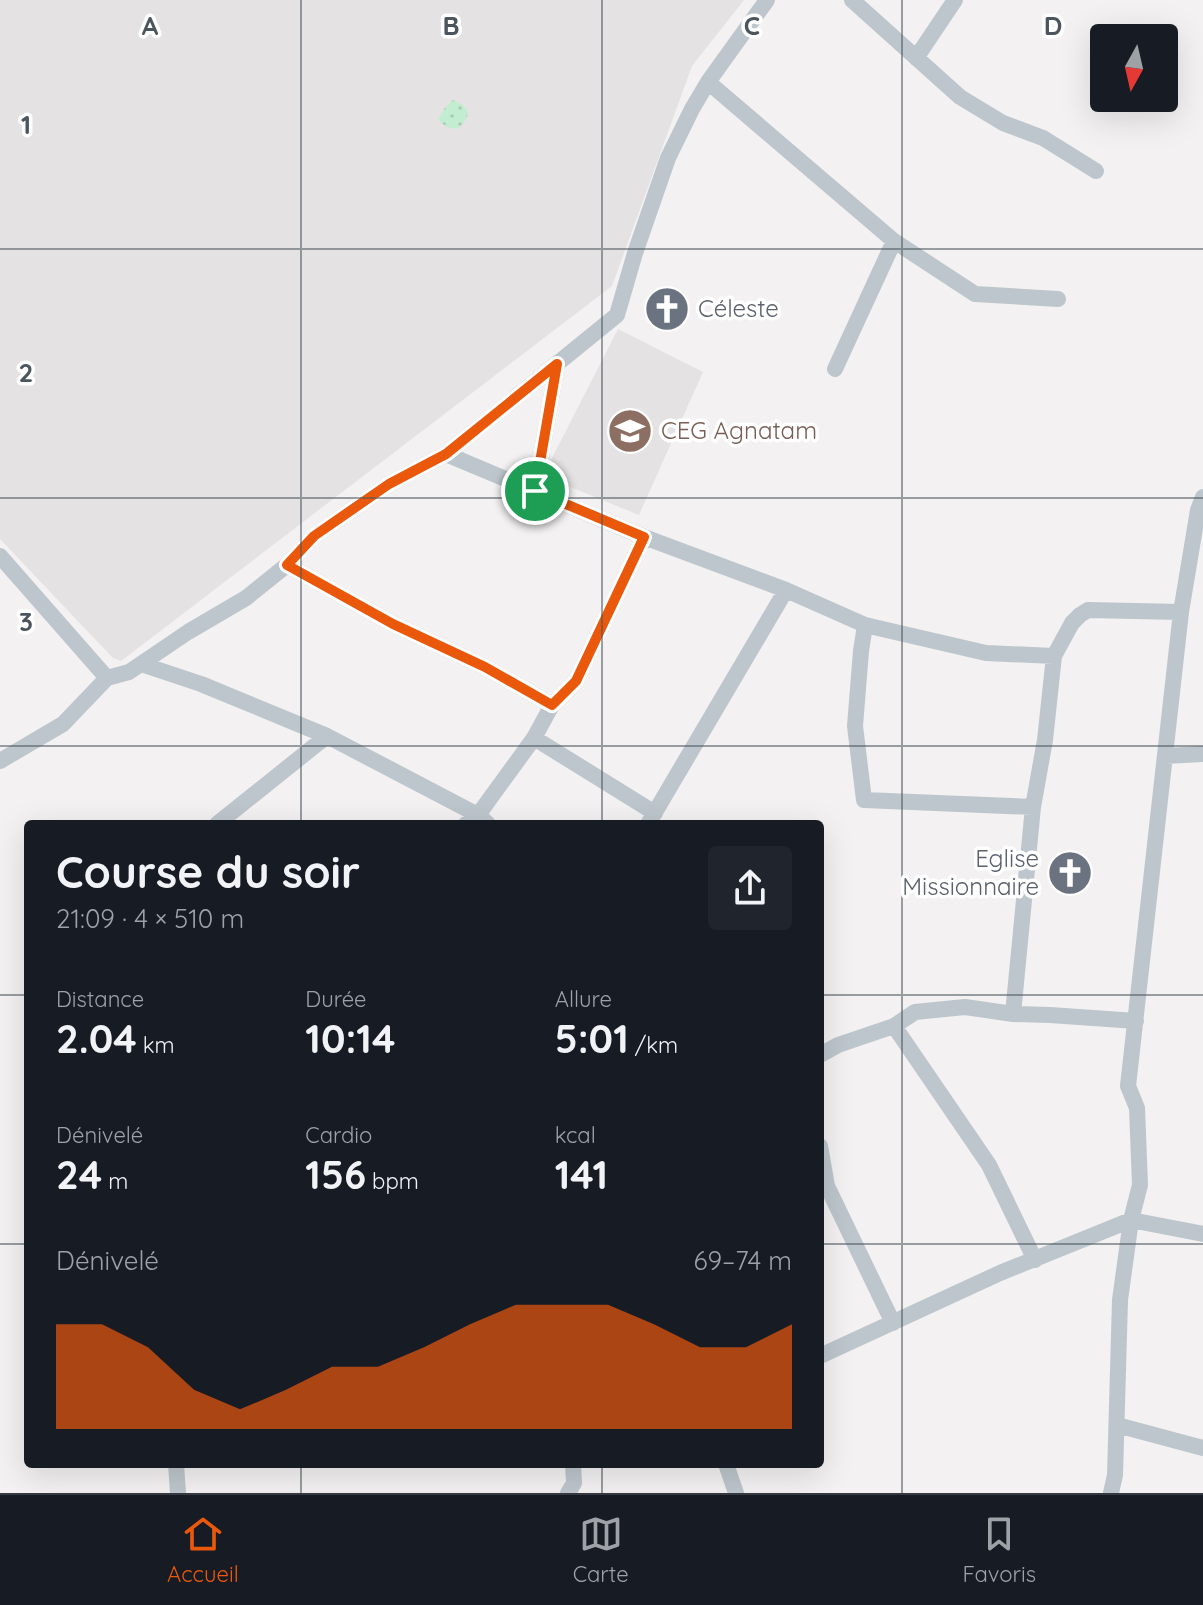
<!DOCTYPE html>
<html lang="fr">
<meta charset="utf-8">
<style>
body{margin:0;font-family:Quicksand,sans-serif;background:#20242c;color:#f1f3f6;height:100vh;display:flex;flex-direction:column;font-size:30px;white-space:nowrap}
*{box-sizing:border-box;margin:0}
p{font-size:26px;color:#9ea1a6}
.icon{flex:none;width:44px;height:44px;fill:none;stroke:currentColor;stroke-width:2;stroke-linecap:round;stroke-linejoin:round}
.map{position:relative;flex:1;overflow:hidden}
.sheet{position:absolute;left:24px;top:820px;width:800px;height:648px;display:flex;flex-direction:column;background:#171b24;border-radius:8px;box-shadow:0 8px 32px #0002}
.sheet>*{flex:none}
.needle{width:52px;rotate:188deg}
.buttons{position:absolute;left:1090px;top:24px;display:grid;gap:16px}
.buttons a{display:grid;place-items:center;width:88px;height:88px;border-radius:8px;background:#171b24;box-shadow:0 8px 32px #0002;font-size:40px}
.pin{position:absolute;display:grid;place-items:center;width:68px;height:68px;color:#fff;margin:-34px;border:4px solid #fff;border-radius:50%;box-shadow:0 2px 8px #0007}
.round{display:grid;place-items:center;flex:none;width:84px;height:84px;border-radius:8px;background:#20242c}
.head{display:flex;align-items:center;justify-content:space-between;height:136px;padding:0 32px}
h1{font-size:44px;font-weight:700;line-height:60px}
.figures{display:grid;grid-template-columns:repeat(3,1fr);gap:12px;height:136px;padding:8px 32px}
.figures div{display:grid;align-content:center}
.figures b{font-size:40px;font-weight:700}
.figures small{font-size:22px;font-weight:400}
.figures p{font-size:22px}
.chart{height:224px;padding:16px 32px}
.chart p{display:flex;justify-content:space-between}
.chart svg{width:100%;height:144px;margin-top:8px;fill:#ea580c;opacity:.7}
.menu{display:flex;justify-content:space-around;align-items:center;height:112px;border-top:2px solid #363941;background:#171b24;font-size:22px;color:#9ea1a6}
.menu a{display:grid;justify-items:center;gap:4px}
.menu .active{color:#ea580c}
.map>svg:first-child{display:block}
.education{fill:#e4e2e2}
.grass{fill:url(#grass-dots)}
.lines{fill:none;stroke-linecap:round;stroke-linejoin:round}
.street{stroke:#bdc6cc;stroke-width:16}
.route-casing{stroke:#fff;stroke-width:16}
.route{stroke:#ea580c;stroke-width:10}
.grid{fill:none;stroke:#4a555d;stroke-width:2;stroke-opacity:0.55}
.labels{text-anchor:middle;stroke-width:7;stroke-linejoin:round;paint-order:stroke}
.worship-label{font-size:24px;fill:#5b616d;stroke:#fff;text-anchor:start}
.education-label{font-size:24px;fill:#785e54;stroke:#fff;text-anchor:start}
.grid-label{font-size:26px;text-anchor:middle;font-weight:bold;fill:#4a555d;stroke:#fff;stroke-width:7;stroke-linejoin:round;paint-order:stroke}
</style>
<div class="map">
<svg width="1203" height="1493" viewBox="0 0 1203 1493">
<defs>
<pattern id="grass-dots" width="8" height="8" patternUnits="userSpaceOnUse" patternTransform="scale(2)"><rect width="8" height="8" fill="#c3edd0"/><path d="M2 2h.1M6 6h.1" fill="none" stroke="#a9cdb5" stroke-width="1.8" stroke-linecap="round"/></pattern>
</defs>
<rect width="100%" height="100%" fill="#f3f1f1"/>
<path class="education" d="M0 0H744L692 66 612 286 121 661 113 658 0 539Z
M618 329 703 372 639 515 546 477 553 456Z"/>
<path class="grass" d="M453 100C471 107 472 117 457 129L447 127 438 120 444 109Z"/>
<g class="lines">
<path class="street" d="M852 0 960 97 1003 123 1043 138 1096 171
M916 58 955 0
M708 82 894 241 975 294 1058 299
M835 369 894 241
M446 454 644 537 786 590 865 625 986 653 1054 656
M535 491 557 364
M0 556 107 678
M287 565 393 624 485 667 552 705
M865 625 861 651 855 726 864 800 1033 807
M141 664 201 684 327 736 478 815 488 824
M534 738 655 813
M1165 756 1203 754
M0 761 63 724 107 678 129 672 188 632 246 598 287 565 314 536 389 484 446 454 617 315 635 253 668 158 692 109 708 82 767 0
M217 824 327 736
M466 824 478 815 534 738 552 705 576 681 644 537
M648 824 786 590
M1013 1014 1033 807 1045 740 1054 656 1072 623 1080 615 1088 610 1181 612
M894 1026 915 1012 965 1007 1013 1014 1050 1015 1136 1021
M820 1055 838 1045 894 1026 989 1165 1035 1260
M820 1146 827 1186 893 1323
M820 1356 1000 1273 1131 1220 1203 1234
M1117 1425 1203 1448
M176 1464 178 1493
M726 1464 736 1493
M568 1493 574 1483 573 1464
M1111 1493 1115 1475 1120 1300 1131 1220 1140 1185 1137 1108 1128 1086 1181 612 1198 510 1203 497"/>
</g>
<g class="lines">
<g class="route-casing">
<path id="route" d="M557 364 535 491 644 537 576 681 552 705 485 667 393 624 287 565 314 536 389 484 446 454Z"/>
</g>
<use href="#route" class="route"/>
</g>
<path class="grid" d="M301 0V824M602 0V824M902 0V1493M0 249H1203M0 498H1203M0 746H1203M0 995H28M820 995H1203M0 1244H28M820 1244H1203M301 1464V1493M602 1464V1493"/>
<defs>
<g id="church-disc" transform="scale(2.3)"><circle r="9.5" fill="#6b7280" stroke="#fff"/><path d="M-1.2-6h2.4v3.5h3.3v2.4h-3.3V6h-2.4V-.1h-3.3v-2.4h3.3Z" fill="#fff"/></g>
<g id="school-disc" transform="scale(2.3)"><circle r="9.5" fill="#8d6e63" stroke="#fff"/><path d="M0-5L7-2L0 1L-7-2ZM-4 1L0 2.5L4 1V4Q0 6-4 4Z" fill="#fff"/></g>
</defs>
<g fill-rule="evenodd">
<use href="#church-disc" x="667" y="309"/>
<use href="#school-disc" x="630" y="431"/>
<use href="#church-disc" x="1070" y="873"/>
</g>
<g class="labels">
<g class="worship-label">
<text x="698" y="317">Céleste</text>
<text x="1039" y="867" text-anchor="end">Eglise<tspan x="1039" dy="28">Missionnaire</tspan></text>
</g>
<g class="education-label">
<text x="661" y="439">CEG Agnatam</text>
</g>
</g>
<g class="grid-label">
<text x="150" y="35">A</text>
<text x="451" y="35">B</text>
<text x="752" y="35">C</text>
<text x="1053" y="35">D</text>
<text x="26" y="134">1</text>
<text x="26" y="382">2</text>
<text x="26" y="631">3</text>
</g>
</svg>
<div class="buttons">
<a><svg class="needle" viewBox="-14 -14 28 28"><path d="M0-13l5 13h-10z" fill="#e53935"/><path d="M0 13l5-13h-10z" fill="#9ea1a6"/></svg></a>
</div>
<div class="pin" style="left:535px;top:491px;background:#1e9e55"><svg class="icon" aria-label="arrive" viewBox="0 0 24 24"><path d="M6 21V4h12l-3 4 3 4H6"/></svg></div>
<section class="sheet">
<div class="head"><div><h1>Course du soir</h1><p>21:09 · 4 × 510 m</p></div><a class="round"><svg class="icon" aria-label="share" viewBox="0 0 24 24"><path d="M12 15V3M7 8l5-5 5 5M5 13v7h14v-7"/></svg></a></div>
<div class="figures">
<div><p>Distance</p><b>2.04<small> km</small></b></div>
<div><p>Durée</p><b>10:14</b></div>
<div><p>Allure</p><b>5:01<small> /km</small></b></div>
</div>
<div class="figures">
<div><p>Dénivelé</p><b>24<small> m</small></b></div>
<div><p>Cardio</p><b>156<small> bpm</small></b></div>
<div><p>kcal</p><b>141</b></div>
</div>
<div class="chart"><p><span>Dénivelé</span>69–74 m</p>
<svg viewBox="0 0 160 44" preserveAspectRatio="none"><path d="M0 44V12L10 12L20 19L30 32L40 38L50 32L60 25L70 25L80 19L90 12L100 6L110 6L120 6L130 12L140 19L150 19L160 12V44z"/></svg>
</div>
</section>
</div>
<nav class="menu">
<a class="active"><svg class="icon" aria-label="home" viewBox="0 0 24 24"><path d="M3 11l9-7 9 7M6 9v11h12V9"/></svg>Accueil</a>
<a><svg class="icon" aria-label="map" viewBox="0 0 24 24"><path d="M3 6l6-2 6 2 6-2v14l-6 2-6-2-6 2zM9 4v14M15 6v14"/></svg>Carte</a>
<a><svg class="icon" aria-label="saved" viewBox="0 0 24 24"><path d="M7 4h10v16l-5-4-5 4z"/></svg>Favoris</a>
</nav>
